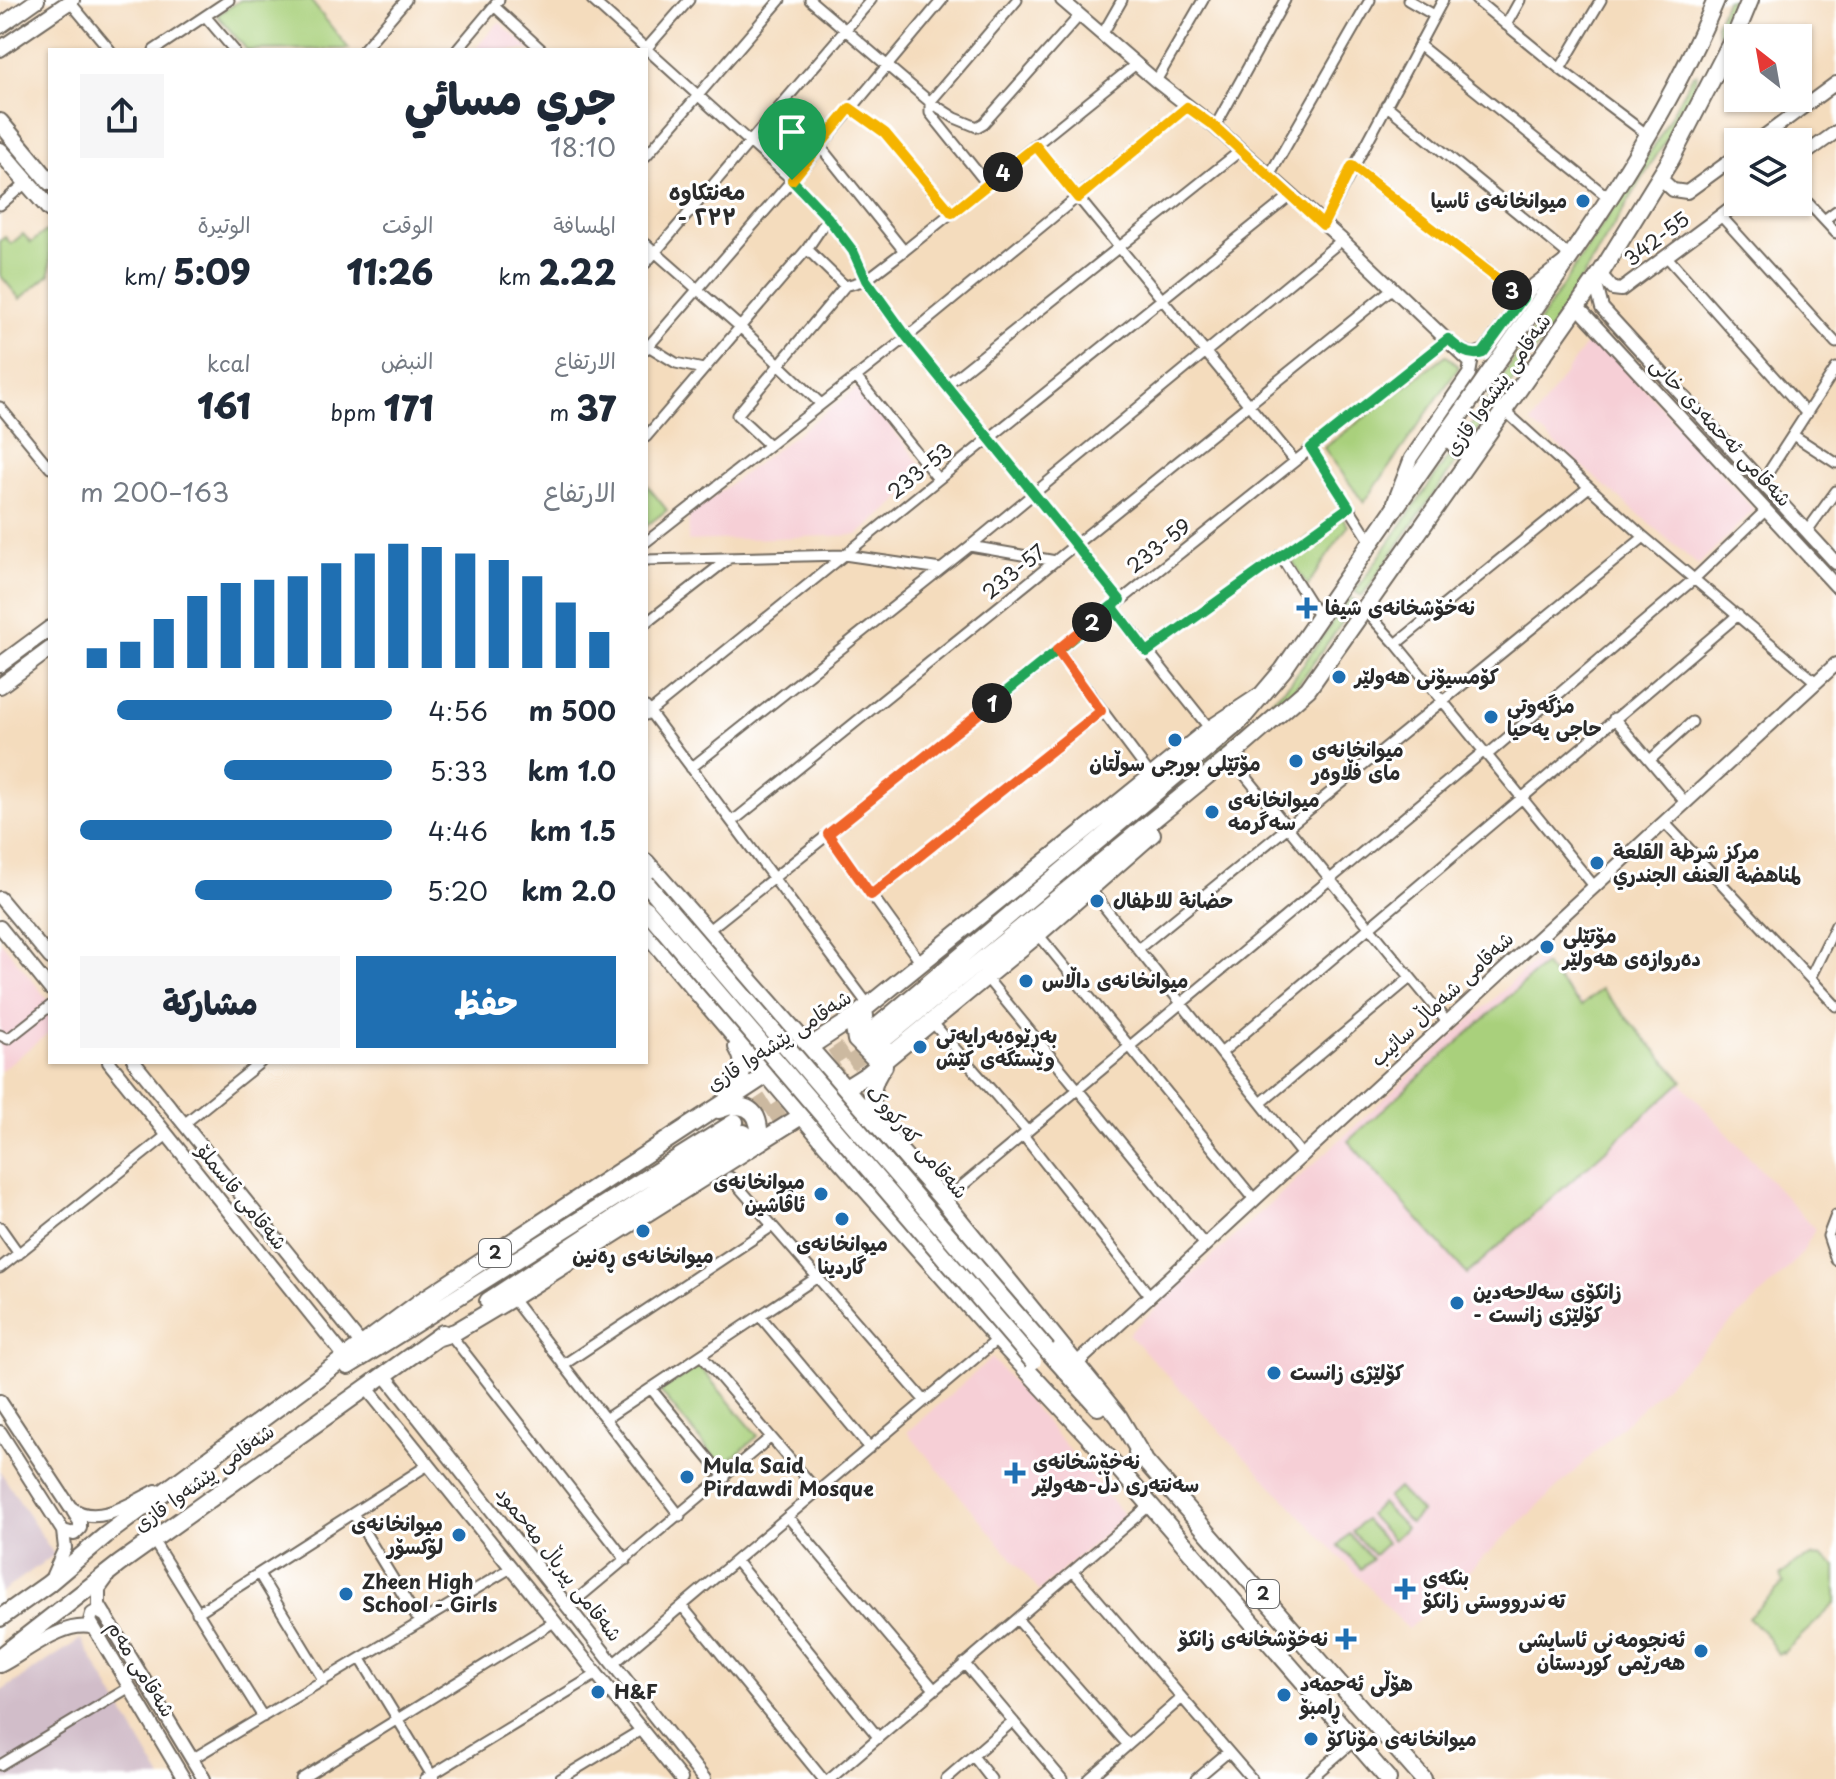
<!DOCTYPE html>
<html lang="ar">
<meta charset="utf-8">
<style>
body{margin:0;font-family:"Playpen Sans","Playpen Sans Arabic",sans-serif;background:#f6f6f7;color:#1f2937;direction:rtl;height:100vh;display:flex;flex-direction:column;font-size:30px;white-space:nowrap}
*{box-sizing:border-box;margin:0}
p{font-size:26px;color:#747a83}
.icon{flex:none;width:44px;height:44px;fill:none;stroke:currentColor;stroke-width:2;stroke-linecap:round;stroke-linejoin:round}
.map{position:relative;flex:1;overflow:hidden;direction:ltr}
.side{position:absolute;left:48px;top:48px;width:600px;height:1016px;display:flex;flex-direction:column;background:#fff;border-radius:0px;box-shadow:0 2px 6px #0004;direction:rtl}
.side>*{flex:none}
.needle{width:52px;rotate:329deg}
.tools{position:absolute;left:1724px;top:24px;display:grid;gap:16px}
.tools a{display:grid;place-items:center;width:88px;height:88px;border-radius:0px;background:#fff;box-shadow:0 2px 6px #0004;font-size:40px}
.pin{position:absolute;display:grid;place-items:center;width:68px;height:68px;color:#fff;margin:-82px -34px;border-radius:50% 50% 50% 0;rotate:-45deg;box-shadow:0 0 8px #0007}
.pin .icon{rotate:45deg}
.km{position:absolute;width:40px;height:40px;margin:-20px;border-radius:50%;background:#222;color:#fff;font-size:22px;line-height:40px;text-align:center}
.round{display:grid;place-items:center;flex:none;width:84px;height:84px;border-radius:0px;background:#f6f6f7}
.overview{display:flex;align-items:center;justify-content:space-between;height:136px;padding:0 32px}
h1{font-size:44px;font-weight:800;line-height:60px}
.figures{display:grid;grid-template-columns:repeat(3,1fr);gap:12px;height:136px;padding:8px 32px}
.figures div{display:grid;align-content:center}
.figures b{font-size:34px;font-weight:800}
.figures small{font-size:22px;font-weight:400}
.figures p{font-size:22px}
.chart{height:224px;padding:16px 32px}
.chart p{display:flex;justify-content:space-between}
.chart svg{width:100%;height:144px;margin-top:8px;stroke:#1f6fb2;stroke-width:6}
.cta{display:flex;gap:16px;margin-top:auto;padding:16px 32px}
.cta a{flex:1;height:92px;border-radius:0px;background:#1f6fb2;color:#fff;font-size:32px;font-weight:800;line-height:92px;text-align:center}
.cta a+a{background:#f6f6f7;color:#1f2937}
ul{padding:0 32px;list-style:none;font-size:26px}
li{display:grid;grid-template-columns:128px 96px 1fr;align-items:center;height:60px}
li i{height:20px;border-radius:10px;background:#1f6fb2}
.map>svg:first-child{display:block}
.built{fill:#f6cfd6}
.industrial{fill:#d1bdc9}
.green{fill:#a9d07b;stroke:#6a7e53;stroke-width:2}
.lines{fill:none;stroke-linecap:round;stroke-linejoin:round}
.highway-tunnel{stroke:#ccb9a0;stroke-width:16;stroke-dasharray:16 8;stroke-linecap:butt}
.street-casing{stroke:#71695e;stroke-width:13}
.secondary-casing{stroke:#71695e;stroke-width:16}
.primary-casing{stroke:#71695e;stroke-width:18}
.highway-casing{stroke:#71695e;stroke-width:20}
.street{stroke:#fff;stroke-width:9}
.secondary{stroke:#fff;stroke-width:12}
.primary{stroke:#fff;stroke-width:14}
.highway{stroke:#fff;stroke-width:16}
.highway-bridge-casing{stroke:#71695e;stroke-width:20;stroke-linecap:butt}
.highway-bridge{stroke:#fff;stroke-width:16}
.split-1-casing{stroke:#fff;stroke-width:16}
.split-2-casing{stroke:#fff;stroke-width:16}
.split-3-casing{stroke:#fff;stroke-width:16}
.split-4-casing{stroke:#fff;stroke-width:16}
.split-5-casing{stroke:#fff;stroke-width:16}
.split-1{stroke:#22a559;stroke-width:10}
.split-2{stroke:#f0652b;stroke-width:10}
.split-3{stroke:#22a559;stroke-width:10}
.split-4{stroke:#f5b400;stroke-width:10}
.split-5{stroke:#f5b400;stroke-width:10}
.poi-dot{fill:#1f6fb2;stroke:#fff;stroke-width:3}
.labels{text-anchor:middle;stroke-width:6;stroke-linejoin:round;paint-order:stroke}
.shield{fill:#fff;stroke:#6b6b6b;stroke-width:2}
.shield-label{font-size:18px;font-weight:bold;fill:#2b2b2b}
.poi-label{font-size:20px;font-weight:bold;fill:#2b2b2b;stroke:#fff;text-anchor:start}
.street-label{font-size:20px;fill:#2b2b2b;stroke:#fff}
.neighbourhood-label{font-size:22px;font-weight:bold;fill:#2b2b2b;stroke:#fff}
</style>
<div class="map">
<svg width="1836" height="1779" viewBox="0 0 1836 1779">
<rect width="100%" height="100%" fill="#fff"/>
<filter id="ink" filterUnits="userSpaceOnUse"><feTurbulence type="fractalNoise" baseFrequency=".0125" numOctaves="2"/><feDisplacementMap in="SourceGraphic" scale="16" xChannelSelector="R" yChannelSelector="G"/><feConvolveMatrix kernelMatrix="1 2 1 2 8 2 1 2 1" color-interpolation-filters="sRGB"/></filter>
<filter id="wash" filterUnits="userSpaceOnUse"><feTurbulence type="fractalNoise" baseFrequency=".006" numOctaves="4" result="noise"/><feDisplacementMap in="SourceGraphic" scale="32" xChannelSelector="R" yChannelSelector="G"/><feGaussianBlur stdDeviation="1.8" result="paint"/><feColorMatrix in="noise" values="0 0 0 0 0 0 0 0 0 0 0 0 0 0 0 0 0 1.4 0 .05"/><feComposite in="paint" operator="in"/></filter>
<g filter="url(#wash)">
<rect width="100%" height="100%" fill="#f4dcbd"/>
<path class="built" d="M499 22 531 50H474Z
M1594 332 1754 510 1698 565 1531 423Z
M859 387 929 475 858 535 688 541 689 515Z
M0 940 50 1002V1032L0 1071Z
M1538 958 1583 1005 1600 994 1815 1229 1802 1253 1785 1272 1408 1629 1128 1334Z
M992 1358 1123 1514V1518L1039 1591 907 1432Z"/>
<path class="industrial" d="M0 1471 54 1555 0 1593Z
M81 1639 162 1779H0V1692Z"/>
<path class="green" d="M241 0H310L349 49 247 50 217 15Z
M1726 0H1736L1725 26 1718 34 1716 25Z
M1697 74 1689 102 1552 327 1467 445 1462 441V439L1656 143 1693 75Z
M46 231 50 235V274L20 299 0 275V241L5 237 11 244 23 234 31 243Z
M1446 355 1459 367 1364 503 1324 448Z
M1451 453 1459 458 1362 596 1355 592Z
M646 484 667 510 646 526Z
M1341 515 1348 526 1307 586 1287 552Z
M1350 597 1357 602 1296 687 1185 780 1183 779 1243 728 1291 682Z
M1544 965 1581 1006 1601 989 1683 1081 1467 1274 1348 1141Z
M699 1366 758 1436 722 1467 660 1391Z
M1398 1488 1421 1512 1410 1523 1387 1498Z
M1381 1503 1406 1528 1393 1540 1369 1515Z
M1365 1520 1387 1543 1374 1555 1352 1532Z
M1349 1534 1372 1559 1361 1569 1338 1545Z
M1812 1556 1823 1557 1836 1566V1603L1783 1653 1781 1652 1778 1654 1765 1634 1748 1617 1784 1583 1780 1576 1797 1562Z"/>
</g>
<g filter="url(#ink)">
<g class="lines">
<path class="highway-tunnel" d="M812 1071 866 1035
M735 1122 793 1084
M749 1130 876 1046"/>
<g class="street-casing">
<path id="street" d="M592 0 792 180 828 218 853 251 866 280 907 337 1120 600
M810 0 930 102 955 118 977 127 984 123 1080 15
M1408 0 1434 15
M1476 0 1560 69 1649 136
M70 2 110 50
M494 6 542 50
M205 16 234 50
M1506 25 1520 0
M1102 35 1122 0
M1419 45 1609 198
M646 49 689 0
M154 50 229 0
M363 50 406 0
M457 50 499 0
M1560 69 1601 0
M1156 81 1203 0
M930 102 1017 0
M930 102V113L987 184
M1386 105 1570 256
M850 108 885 133 952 213
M1215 127 1285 0
M819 145 904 251
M1036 146 1295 461
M646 156 780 0
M1352 166 1523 298
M1269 176 1370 0
M1798 192 1836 233
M0 205 27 182
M1721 216 1836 343
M1824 220 1836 211
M1323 225 1443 0
M646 244 739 326 821 404
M807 249 845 286
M1667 257 1807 414
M646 263 871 0
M648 346 676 363 703 369
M646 349 792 180 942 0
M856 377 938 479
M946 385 1240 151
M0 407 50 468
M1504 410 1644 537 1816 682
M1793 435 1836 463
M646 437 807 249 828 218
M769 445 737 415 845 286 866 280 904 251 1136 64
M1311 448 1371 542
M1762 482 1836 368
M1807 531 1836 491
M646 542 907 337 1187 107
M970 546 1056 561
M1280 555 1319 617
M646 560 844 555 941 569
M1112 606 1210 729
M1364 609 1396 644 1594 886
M646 623 727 560
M1396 644 1589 487
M1057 650 1152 777
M1147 652 1349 507
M646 707 869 1006
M646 715 1290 196
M1614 718 1685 802
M1487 755 1694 579 1766 510
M1230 757 1447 1022
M1650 760 1692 722
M691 768 970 546 1342 240
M732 822 1393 288
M1664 822 1836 1006
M828 834 921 963
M1090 889 1302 1155
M871 895 1101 711
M706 932 1448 339
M1038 934 1254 1199
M1138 949 1644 537
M985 976 1205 1245
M1810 978 1836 925
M932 1022 1027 1131
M0 1035 8 1039 50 1006
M1221 1053 1738 615
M1261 1103 1410 978
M184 1124 261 1062
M1023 1135 1150 1296
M730 1177 925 1401
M944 1201 1484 751
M1836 1215 1828 1236 1836 1260
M0 1227 19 1254
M0 1268 167 1135
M512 1298 680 1516
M760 1316 870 1448
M450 1334 626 1560
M701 1355 818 1492
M563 1365 771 1227
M652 1390 725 1478
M605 1419 816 1278
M353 1513 420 1623
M788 1517 934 1689
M153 1540 263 1717
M736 1561 878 1737
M1073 1571 1252 1779
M259 1574 324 1681
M682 1606 823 1779
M568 1607 771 1437
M197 1613 428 1465
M1017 1619 1128 1745
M361 1659 434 1779
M964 1663 1062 1779
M613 1664 998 1339
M973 1756 991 1779
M192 1759 511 1568
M0 1765 130 1687
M301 1779 554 1622
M425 1779 597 1674
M560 1779 641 1730
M830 1779 1150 1505
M946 1779 1013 1721
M1089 1779 1182 1698
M1196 1779 1228 1752
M1310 1779 1355 1740"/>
</g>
<g class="secondary-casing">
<path id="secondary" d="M1062 0 1156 81 1215 127 1342 240 1471 363 1469 374 1411 458 1394 502
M1756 142 1836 83
M1798 159 1836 132
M1660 178 1673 190 1687 192 1738 155
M1600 274 1613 289 1621 290 1739 202
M1595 281 1602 308 1836 563
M1577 306 1836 586
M1462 351 1473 355 1485 351 1534 285 1564 262
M0 898 50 958
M0 927 50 989
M109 1062 345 1357
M134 1062 361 1344
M1076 1364 1836 664
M384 1374 704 1779
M366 1387 681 1779
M0 1401 70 1507C95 1528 131 1504 156 1491
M0 1432 63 1531 65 1548 53 1575
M63 1531 74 1534 80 1528V1522L73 1511
M107 1578 99 1589V1605L204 1779
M106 1616 97 1611 92 1614 90 1621 184 1779
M0 1666C26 1653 64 1619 94 1628"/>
</g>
<g class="primary-casing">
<path id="primary" d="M0 26 37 0
M0 49 72 0
M0 665 50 628
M0 686 50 649"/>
</g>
<g class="highway-casing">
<path id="highway" d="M0 122 50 182
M0 151 50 209
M1452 427 1450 438 1459 450 1469 452 1481 443
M646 862 944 1201 1119 1417 1144 1459
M646 932 827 1145 998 1339 1119 1469 1388 1779
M865 1016 854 1028 856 1040 874 1058H883L891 1052
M867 1035 1238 723 1283 670C1356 563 1430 458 1504 352 1583 240 1663 127 1716 0
M876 1046 1230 757 1308 689 1600 274 1671 159 1738 29 1750 0
M727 1092C743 1078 748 1066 737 1047
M719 1110C740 1101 759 1107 759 1132L748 1147
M877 1123C870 1101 869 1084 884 1066
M488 1301 744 1133
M436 1338 455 1332 512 1298 868 1074 1038 934 1152 834
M1047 1350 1098 1407
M348 1366 735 1122
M1137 1452 1423 1779
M0 1618 48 1584 106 1535 420 1302 852 1019 1210 729 1260 696
M0 1657 119 1564 443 1333"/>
</g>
<use href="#street" class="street"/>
<use href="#secondary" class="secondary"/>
<use href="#primary" class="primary"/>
<use href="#highway" class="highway"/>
<g class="highway-bridge-casing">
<path id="highway-bridge" d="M646 883 1047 1350
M646 909 1033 1361"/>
</g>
<use href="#highway-bridge" class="highway-bridge"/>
</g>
</g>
<g class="lines" filter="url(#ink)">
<g class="split-1-casing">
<path id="split-1" d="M792 180 828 218 853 251 866 280 907 337 1120 600 992 703"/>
</g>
<g class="split-2-casing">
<path id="split-2" d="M992 703 828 834 871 895 1101 711 1057 650 1092 622"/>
</g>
<g class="split-3-casing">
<path id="split-3" d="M1092 622 1112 606 1147 652 1349 507 1311 448 1448 339C1458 348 1469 358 1483 353L1523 298 1512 290"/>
</g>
<g class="split-4-casing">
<path id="split-4" d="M1003 172 1036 146 1078 198 1187 107 1215 127 1323 225 1352 166 1512 290"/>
</g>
<g class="split-5-casing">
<path id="split-5" d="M792 180 850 108 885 133 952 213 1003 172"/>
</g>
<use href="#split-1" class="split-1"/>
<use href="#split-2" class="split-2"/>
<use href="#split-3" class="split-3"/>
<use href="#split-4" class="split-4"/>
<use href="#split-5" class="split-5"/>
</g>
<g class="poi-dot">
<circle cx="1583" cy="201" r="8"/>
<path d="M1303 596h8v8h8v8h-8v8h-8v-8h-8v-8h8z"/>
<circle cx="1339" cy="677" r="8"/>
<circle cx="1491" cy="717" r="8"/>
<circle cx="1175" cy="740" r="8"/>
<circle cx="1296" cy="761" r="8"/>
<circle cx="1212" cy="812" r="8"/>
<circle cx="1597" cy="863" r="8"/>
<circle cx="1097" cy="901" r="8"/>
<circle cx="1547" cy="947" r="8"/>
<circle cx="1026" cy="981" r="8"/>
<circle cx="920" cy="1047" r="8"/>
<circle cx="821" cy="1194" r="8"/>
<circle cx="842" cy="1219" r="8"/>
<circle cx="643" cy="1231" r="8"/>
<circle cx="1457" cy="1303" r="8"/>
<circle cx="1274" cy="1373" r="8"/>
<path d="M1011 1461h8v8h8v8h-8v8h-8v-8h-8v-8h8z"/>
<circle cx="687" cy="1477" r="8"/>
<circle cx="459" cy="1535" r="8"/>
<path d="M1401 1577h8v8h8v8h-8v8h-8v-8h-8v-8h8z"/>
<circle cx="346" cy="1594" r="8"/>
<path d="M1342 1627h8v8h8v8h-8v8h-8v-8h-8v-8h8z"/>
<circle cx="1701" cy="1651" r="8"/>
<circle cx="598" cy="1692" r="8"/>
<circle cx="1284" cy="1695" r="8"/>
<circle cx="1311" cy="1739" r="8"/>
</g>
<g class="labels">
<g class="shield">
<rect x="479" y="1239" width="32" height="28" rx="6"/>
<rect x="1247" y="1580" width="32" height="28" rx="6"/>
</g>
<g class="shield-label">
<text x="495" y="1259">2</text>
<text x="1263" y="1600">2</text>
</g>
<g class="poi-label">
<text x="1567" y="208" text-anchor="end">میوانخانەی ئاسیا</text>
<text x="1325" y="615">نەخۆشخانەی شیفا</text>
<text x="1355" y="684">کۆمسیۆنی هەولێر</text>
<text x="1507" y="713">مزگەوتی<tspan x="1507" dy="23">حاجی یەحیا</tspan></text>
<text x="1312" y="757">میوانخانەی<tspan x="1312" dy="23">مای فڵاوەر</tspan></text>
<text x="1175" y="771" text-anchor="middle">مۆتێلی بورجی سوڵتان</text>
<text x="1228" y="807">میوانخانەی<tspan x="1228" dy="23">سەگرمە</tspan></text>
<text x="1613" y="859">مركز شرطة القلعة<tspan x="1613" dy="23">لمناهضة العنف الجندري</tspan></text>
<text x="1113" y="908">حضانة للاطفال</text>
<text x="1563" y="943">مۆتێلی<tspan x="1563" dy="23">دەروازەی هەولێر</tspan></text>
<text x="1042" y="988">میوانخانەی داڵاس</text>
<text x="936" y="1043">بەڕێوەبەرایەتی<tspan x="936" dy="23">وێستگەی کێش</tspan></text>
<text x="805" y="1189" text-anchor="end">میوانخانەی<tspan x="805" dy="23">ئاڤاشین</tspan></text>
<text x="842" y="1251" text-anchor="middle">میوانخانەی<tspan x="842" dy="23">گاردینا</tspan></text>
<text x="643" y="1263" text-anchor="middle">میوانخانەی ڕەنین</text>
<text x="1473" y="1299">زانکۆی سەلاحەدین<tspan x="1473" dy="23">- کۆلێژی زانست</tspan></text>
<text x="1290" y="1380">کۆلێژی زانست</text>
<text x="1033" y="1469">نەخۆشخانەی<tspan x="1033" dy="23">سەنتەری دڵ-هەولێر</tspan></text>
<text x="703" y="1473">Mula Said<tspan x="703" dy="23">Pirdawdi Mosque</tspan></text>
<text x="443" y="1531" text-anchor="end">میوانخانەی<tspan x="443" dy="23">لۆکسۆر</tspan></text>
<text x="1423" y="1585">بنکەی<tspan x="1423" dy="23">تەندرووستی زانکۆ</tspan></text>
<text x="362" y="1589">Zheen High<tspan x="362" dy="23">School - Girls</tspan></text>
<text x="1328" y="1646" text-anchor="end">نەخۆشخانەی زانکۆ</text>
<text x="1685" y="1647" text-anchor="end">ئەنجومەنی ئاسایشی<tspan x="1685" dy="23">هەرێمی کوردستان</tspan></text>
<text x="1300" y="1691">هۆڵی ئەحمەد<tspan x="1300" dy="23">ڕامبۆ</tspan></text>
<text x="614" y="1699">H&amp;F</text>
<text x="1327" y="1746">میوانخانەی مۆناکۆ</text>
</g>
<g class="street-label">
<text transform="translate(1657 239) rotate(-37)" y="7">342-55</text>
<text transform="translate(1498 385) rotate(-55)" y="7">شەقامی پێشەوا قازی</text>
<text transform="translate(1721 432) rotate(47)" y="7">شەقامی ئەحمەدی خانی</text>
<text transform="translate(920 471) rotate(-39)" y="7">233-53</text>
<text transform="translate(1159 546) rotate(-38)" y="7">233-59</text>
<text transform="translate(1014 572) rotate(-39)" y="7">233-57</text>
<text transform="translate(1442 999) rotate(-43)" y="7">شەقامی شەماڵ سائیب</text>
<text transform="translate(779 1041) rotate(-33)" y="7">شەقامی پێشەوا قازی</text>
<text transform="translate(917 1142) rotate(49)" y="7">شەقامی کەرکووک</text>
<text transform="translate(242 1197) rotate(51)" y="7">شەقامی قاسملۆ</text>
<text transform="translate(204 1478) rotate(-36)" y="7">شەقامی پێشەوا قازی</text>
<text transform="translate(559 1564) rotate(52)" y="7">شەقامی پیرباڵ مەحمود</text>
<text transform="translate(141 1669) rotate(58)" y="7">شەقامی مەم</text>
</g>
<g class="neighbourhood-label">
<text x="707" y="200">مەنتکاوە<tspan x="707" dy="25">- ٢٣٣</tspan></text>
</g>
</g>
</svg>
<div class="tools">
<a><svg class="needle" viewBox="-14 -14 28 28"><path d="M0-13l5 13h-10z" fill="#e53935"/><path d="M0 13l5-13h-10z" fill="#747a83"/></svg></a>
<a><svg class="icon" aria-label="layers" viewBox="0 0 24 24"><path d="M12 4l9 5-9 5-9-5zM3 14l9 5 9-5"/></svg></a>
</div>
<div class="pin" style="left:792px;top:180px;background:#1e9e55"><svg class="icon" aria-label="arrive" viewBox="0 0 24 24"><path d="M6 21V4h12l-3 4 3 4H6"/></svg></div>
<b class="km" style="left:992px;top:703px">1</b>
<b class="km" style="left:1092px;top:622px">2</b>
<b class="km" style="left:1512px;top:290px">3</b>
<b class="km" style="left:1003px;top:172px">4</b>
<section class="side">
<div class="overview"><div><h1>جري مسائي</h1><p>18:10</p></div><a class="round"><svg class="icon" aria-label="share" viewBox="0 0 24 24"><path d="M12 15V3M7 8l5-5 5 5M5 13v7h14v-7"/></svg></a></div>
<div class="figures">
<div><p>المسافة</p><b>2.22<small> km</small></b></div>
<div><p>الوقت</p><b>11:26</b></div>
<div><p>الوتيرة</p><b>5:09<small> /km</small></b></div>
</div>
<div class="figures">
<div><p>الارتفاع</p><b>37<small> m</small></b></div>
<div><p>النبض</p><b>171<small> bpm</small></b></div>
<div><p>kcal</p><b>161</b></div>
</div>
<div class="chart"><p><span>الارتفاع</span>163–200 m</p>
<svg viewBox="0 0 160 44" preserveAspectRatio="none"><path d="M5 44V38M15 44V36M25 44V29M35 44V22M45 44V18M55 44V17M65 44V16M75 44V12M85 44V9M95 44V6M105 44V7M115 44V9M125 44V11M135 44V16M145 44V24M155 44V33"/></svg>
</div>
<ul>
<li><b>500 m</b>4:56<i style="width:88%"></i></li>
<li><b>1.0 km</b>5:33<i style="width:54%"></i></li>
<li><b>1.5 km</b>4:46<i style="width:100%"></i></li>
<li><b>2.0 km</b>5:20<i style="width:63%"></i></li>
</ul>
<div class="cta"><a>حفظ</a><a>مشاركة</a></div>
</section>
</div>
